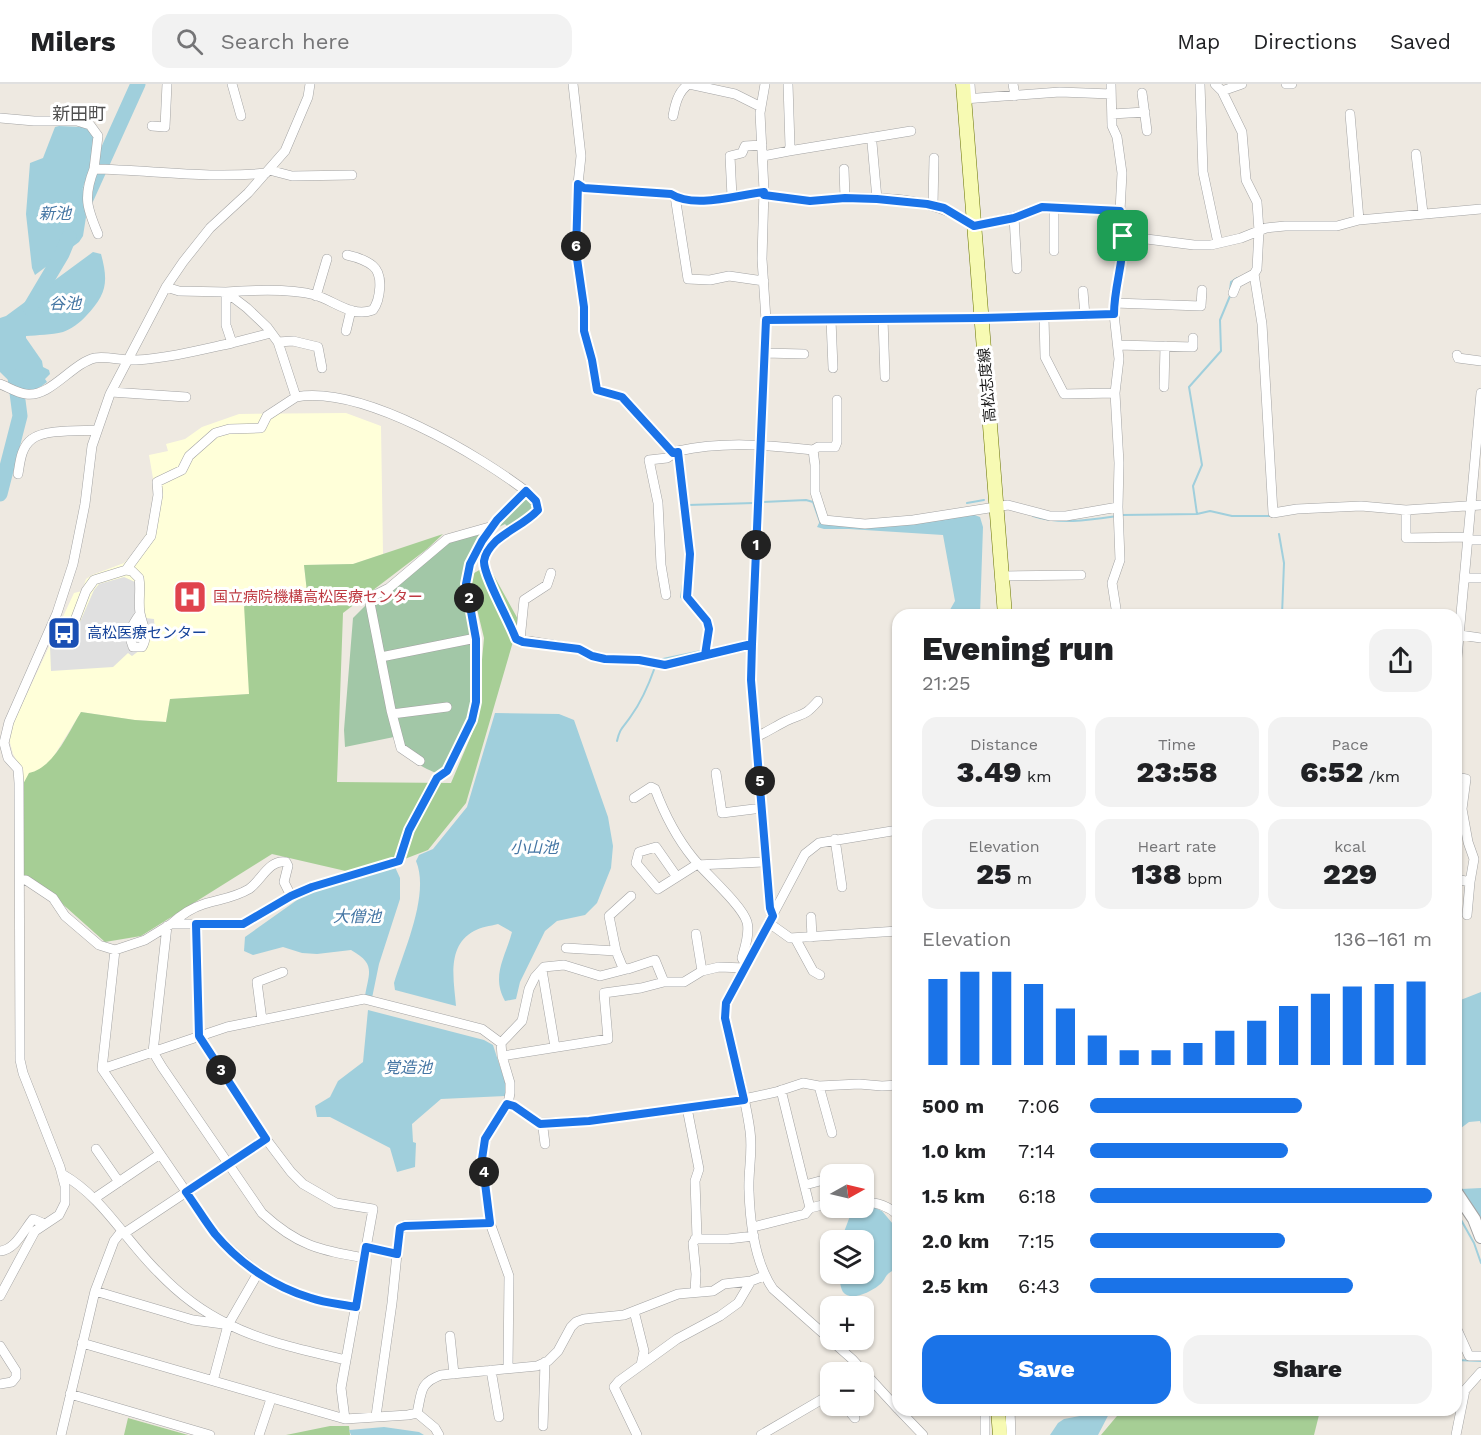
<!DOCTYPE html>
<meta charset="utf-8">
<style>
body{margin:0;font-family:"Work Sans","Noto Sans JP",sans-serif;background:#f2f2f2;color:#202124;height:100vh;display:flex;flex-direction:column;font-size:22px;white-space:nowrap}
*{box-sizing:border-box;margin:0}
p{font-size:20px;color:#757577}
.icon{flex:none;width:33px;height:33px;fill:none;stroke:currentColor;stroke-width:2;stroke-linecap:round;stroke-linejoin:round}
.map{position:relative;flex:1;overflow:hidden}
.panel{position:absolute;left:892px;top:525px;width:570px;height:807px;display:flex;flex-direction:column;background:#fff;border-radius:18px;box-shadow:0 2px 4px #0004}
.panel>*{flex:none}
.needle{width:39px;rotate:82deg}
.fabs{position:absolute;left:820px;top:1080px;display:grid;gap:12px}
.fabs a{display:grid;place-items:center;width:54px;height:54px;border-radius:12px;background:#fff;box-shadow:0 2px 4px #0004;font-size:30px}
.pin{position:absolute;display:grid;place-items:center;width:51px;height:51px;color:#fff;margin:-26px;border-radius:12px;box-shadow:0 3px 9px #0006}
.km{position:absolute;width:30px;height:30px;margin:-15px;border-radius:50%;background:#222;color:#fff;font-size:16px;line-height:30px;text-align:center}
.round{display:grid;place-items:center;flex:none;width:63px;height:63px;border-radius:18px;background:#f2f2f2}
.overview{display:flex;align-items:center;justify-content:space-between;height:102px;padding:0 30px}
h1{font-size:33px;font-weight:800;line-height:45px}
.figures{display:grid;grid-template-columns:repeat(3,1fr);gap:9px;height:102px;padding:6px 30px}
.figures div{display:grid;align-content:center;border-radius:15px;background:#f2f2f2;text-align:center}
.figures b{font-size:30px;font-weight:800}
.figures small{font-size:16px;font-weight:400}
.figures p{font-size:16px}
.chart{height:168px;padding:12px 30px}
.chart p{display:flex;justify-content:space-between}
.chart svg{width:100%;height:108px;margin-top:6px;stroke:#1a73e8;stroke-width:6}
.cta{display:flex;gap:12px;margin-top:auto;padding:12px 30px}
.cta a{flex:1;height:69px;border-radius:18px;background:#1a73e8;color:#fff;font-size:24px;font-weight:800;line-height:69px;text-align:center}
.cta a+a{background:#f2f2f2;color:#202124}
ul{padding:0 30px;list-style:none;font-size:20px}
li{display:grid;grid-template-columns:96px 72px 1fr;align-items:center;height:45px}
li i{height:15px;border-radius:8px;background:#1a73e8}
header{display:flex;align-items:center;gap:36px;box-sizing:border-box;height:84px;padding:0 30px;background:#fff;border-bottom:2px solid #e0e0e0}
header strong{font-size:28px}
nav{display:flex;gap:33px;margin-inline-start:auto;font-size:21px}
.search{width:420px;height:54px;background:#f2f2f2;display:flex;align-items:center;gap:15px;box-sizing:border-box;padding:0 21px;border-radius:18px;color:#757577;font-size:22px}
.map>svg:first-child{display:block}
.education{fill:#ffffd9}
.forest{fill:#a6ce95}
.cemetery{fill:#a2c7a7}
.parking{fill:#e0e0e0}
.water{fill:#a0cfdc}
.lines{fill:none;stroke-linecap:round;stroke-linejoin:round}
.stream{stroke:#a0cfdc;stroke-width:2}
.river{stroke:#a0cfdc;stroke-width:15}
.minor-casing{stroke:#a3a3a3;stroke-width:10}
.tertiary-casing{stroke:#a3a3a3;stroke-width:14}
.secondary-casing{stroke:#687303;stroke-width:15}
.minor{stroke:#fff;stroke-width:9}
.tertiary{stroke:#fff;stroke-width:12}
.secondary{stroke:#f7fab3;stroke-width:14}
.route-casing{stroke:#fff;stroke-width:12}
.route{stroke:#1a73e8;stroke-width:8}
.labels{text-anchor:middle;stroke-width:6;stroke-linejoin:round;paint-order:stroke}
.street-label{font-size:15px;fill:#1c1c1c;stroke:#fff}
.health-label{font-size:15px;fill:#be3a42;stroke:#fff;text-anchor:start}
.transit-label{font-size:15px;fill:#164399;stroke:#fff;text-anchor:start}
.water-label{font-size:16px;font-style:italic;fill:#4576a4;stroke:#fff}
.quarter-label{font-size:18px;fill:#4f4f4f;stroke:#fff}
</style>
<header>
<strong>Milers</strong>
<div class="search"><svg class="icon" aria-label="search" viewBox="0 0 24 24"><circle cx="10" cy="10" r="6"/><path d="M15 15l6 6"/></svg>Search here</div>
<nav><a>Map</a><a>Directions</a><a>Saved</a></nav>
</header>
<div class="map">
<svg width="1481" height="1351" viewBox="0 0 1481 1351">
<rect width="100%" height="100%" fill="#eee9e1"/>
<path class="education" d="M346 329 381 342 383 470 353 480 304 481 308 517 249 610 170 615 166 638 135 636 81 628 52 675 22 702 18 679 13 670 9 655 12 642 74 509 82 507 86 495 92 491 124 479 136 466 149 445 155 406 149 371 168 367 166 360 185 355 202 343 239 330Z"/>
<path class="forest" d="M443 450 427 465 343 529 337 698 451 699 476 640 484 554 469 492 488 481 519 537 466 719 428 766 363 791 272 770 141 852 105 858 58 816 22 790V702L29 689C54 684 69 647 81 628L135 636 166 638 170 615 249 610 244 521 308 517 304 481 353 480Z
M1122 1326H1317L1320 1327 1314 1351H1101Z
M128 1334 188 1351H124Z
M330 1342H349L350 1351H286Z"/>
<path class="cemetery" d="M527 411 533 417 535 427 509 444 505 440 479 453 467 480 463 500 473 557 471 635 442 692C418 681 406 676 394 653L345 663 344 646 353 534 373 514 447 457 478 451Z"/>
<path class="parking" d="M124 493 135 498 136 533 154 535 155 551H149L148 560 132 572 128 569 113 583 51 587 50 562 67 561 72 556 94 506 99 500Z"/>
<path class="water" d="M59 42 82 43 94 48 96 52 90 85 82 106 86 133 83 152 79 158 35 191 32 184 26 130 30 79 43 74 55 43Z
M93 168 101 170C109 199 106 211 86 232 80 239 71 245 63 248 51 251 38 251 26 252V254L42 277 43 283 49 286 50 290 45 295 47 298C27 315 16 304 0 288V234L6 232Z
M972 430 980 433 983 443 980 531H947L955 517 943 451 849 445H824L817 443 820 437 853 439Z
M495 629 559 630 574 636 608 733 613 762 611 784 597 819 585 831 557 837 545 847 520 898 516 915 505 917C491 892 505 874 512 848L498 840C490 842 481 843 474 847 446 862 454 897 456 922L395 906 394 899C404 866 430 810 416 777L419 771 433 765 467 723Z
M395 783 400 794V815L379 880 372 914 365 912C369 888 376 880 351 866L317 870 302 869 283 863 253 871 244 867 245 853 307 809Z
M1481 908V1040L1480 1037 1469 1038 1457 1047 1458 917Z
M368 926 484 956 493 961 505 998V1012L441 1015 412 1040 413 1058 416 1059 415 1083 397 1088 390 1064 330 1033H317L315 1022 330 1013 338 997 363 978Z
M1481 1104V1140L1461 1105Z
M873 1123 882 1127 898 1146V1185C883 1189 888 1195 878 1202 870 1208 851 1218 843 1208 840 1203 840 1195 838 1190H864V1156H841L853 1124Z
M1111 1326 1098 1351H1050L1058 1339 1064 1335Z
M384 1343 419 1348 424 1351H351L349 1346Z"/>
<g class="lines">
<path class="stream" d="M1230 206 1231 198 1237 194
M763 418 806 416 813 418 820 438
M967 419 984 416
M688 421 754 419
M1197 430 1210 427 1232 432H1271
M1122 431 1197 430 1193 402 1202 381 1189 303 1221 267 1220 236 1230 212
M1033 432C1060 441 1090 436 1117 432
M1279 450 1284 479 1282 531
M684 494 681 513 688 521
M663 575 701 567
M617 657C620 643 624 643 631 632 642 617 649 600 655 583
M1456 1127 1474 1159 1481 1179
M1456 1276 1481 1277"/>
<path class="river" d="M86 115 138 0
M30 224 62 170 69 153
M0 410 20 332 15 293"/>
<g class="minor-casing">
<path id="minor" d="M232 0 241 32
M573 0 581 72 578 100 584 104 671 110C694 125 737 110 764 108
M765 0 760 29 764 106 762 175 766 236 751 596 770 824 773 832
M970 0 971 15
M1013 0 1015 12
M1111 0 1112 42 1117 53 1122 89 1120 127 1123 155 1121 180 1115 210 1114 230 1119 275 1115 309 1119 379 1118 423 1120 476 1112 499 1117 531
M1200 0 1203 88 1218 159
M1215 0 1222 7 1242 48 1246 96 1257 118 1259 147 1257 185 1254 190 1237 199 1233 209
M1286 0H1292
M1222 7 1242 0
M1142 9 1147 47
M964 15 1060 8 1111 10
M1112 30 1145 28
M1350 30 1359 136
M673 32C675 21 678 7 689 0L735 10 761 23
M0 34 34 37H77L90 41 98 52 94 85C151 86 209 95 266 89
M152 42 165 43 167 0
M872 59 877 115
M789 67 911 47
M1416 70 1423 129
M763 72 789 67 790 62 788 0
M94 85C83 113 87 124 98 150
M844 85 845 114
M269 86 292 92 352 91
M578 100 576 168 584 223V247L592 275 597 306 622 313 673 369
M764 111C779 113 794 116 809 117 822 117 834 115 846 114 890 113 937 115 974 142L1014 133 1042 123 1120 127
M675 112 688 195 710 196 729 192 764 197
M732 113 730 72 742 69 745 62 762 61
M933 121 934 74
M1014 133 1017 185
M1123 152 1194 161H1211L1241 154 1266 144 1285 142H1337L1359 136 1481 125
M1054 167V123
M1254 190 1262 240 1273 429 1297 425 1361 422 1406 426 1481 421
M1083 207 1085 232
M316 212 327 175
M1114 219 1201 222 1202 206
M1044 233 1045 273 1064 310 1115 309
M883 235 885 293
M766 236 982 234 1114 230
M831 236 833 284
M346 247 351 226
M278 258 293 257 318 263 322 284
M232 259 271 249
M1118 261 1193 263V254
M765 269 804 270
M1457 271 1458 274 1481 277
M0 300C8 303 17 309 26 310 50 314 72 279 95 274 108 272 122 277 136 276 169 274 200 266 232 259L226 241V208C253 206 289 204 315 211 335 217 352 234 373 226 380 216 384 191 373 182 366 176 356 173 347 171
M1164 303 1165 262
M111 308 186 313
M296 313C362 301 480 371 531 411L536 417 538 426C526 439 510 445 496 457 491 462 485 469 484 477 483 491 510 538 516 555L579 565 592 572 605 575 639 576 665 581 752 560
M813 366 818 363H835L837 358V316
M18 390C20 378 21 363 32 355 44 345 81 347 97 346
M1406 426V454L1468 453
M1468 456H1481
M126 486 151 452 158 411 157 398 182 386 189 372 215 349 229 345 261 344 267 332 296 313 278 258 267 243 247 224 226 208 179 207 166 203
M1003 492 1081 491
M1465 494H1481
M666 511 661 481 658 419 649 376 667 374 678 367
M1460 551 1481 554
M47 553 57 558H63L69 552 86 507 94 496 126 486 132 487 139 494C141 505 138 518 140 529 142 540 149 552 142 563H133C127 549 132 541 140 530
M520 556 524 516 547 501 551 489
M705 571 709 545 707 537 687 513 690 470 678 367C724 357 766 361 813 366L815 381V408L824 436 865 440 913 436 1008 421 1050 432H1066L1118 423
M381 573 476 554
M1456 585 1481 309
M392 630 447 623
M756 653C767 648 776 642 786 637 803 629 804 633 818 617
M420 677 401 664 391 626 369 514 389 504 447 455 493 442
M716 689 722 729 762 724
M1456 693 1466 695 1462 725 1468 758 1474 775 1470 798
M634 714 651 703 655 705C664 729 676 753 693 774 705 789 742 821 747 838 750 849 745 863 742 874L746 881
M898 746 819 759 805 770 726 919 725 934C733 972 745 1009 750 1047 753 1068 748 1087 749 1107 750 1138 755 1179 773 1205L852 1275 898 1325
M835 755 842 803
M677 793 656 763 639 768 636 779 658 805 696 781 766 778
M1456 795 1470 798 1467 831
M20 796H26L53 814 65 832 99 861 115 866 145 856 171 840H243L291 812 312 803 399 777 409 746 437 694 447 687 472 636 476 617V554L466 500 470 480 482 457 497 436 526 407
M631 812 609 832 616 867 623 884 628 885 655 876 664 898
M811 833 812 853
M769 839 790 854 898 847
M171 840C181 831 191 824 204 820 220 815 234 814 249 805 261 797 269 775 286 778L288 782 284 798 291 812
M196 840 199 952 266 1055 291 1088 303 1100 336 1119 373 1125 341 1304 345 1335
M167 842 153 968 162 983 262 1129C298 1162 319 1166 365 1174
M696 850 702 887
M795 854 813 887 820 891
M566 864 616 867
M115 866 102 985 215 1150C242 1179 272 1202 310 1214 325 1219 341 1220 356 1223
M542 886 555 963
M262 936 257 898 283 888
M501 959 522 937 529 905 535 893 544 883 564 881 600 892 627 885
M502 972 608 955 604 909 641 904 664 898H684L702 887 719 883 745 884
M102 985 227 943 364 915 482 945 501 959 502 972 510 999V1009L508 1020 485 1055 482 1075 490 1139 509 1192 508 1284
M819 1002 832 1049
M508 1020 514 1022 540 1039 589 1037 721 1020 776 1008 803 999 819 1002 859 1000 882 1002 898 1001
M687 1024 699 1085 695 1097 697 1153 693 1159 696 1190 695 1208
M540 1039 543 1044 545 1060
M96 1065 119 1098
M62 1090C103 1113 125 1156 158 1188 177 1208 203 1228 228 1240 263 1258 308 1267 346 1276
M805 1101 831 1094
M95 1114 160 1070
M864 1118C878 1118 888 1122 898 1131
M810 1124 831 1119
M753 1143 805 1130 810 1124 781 1006
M123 1150 266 1055
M695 1155H728L754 1152
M366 1163 397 1170 400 1144 405 1141 490 1139
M0 1167C15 1166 24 1146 33 1135L45 1140
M95 1207 193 1236 223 1240
M0 1212 35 1147 59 1131 65 1119V1102L60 1083 23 989 20 976 19 699 18 685 8 674 4 659 9 638 57 529 73 480 85 420 92 362 110 310 166 203 183 178 210 144 248 109 285 67 308 13 310 0
M634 1227 644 1267 641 1281
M1456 1243 1469 1272H1481
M450 1252 454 1290
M82 1259 345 1335 408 1331 417 1329C422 1308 419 1299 441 1291L537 1282 548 1277 558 1267 571 1243 576 1238 584 1235 624 1231 678 1210 713 1207 724 1200 751 1197 764 1192
M0 1262 16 1287V1293L12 1298 0 1300
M491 1286 499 1333
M213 1297 228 1241 258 1189
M70 1310 210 1351
M845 1322 855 1334
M899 1326 923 1351
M985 1326V1351
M1010 1326 1011 1351
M417 1329 435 1344 439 1351
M376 1332 392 1219 397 1170
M543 1342 545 1278
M61 1351 95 1207 114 1157 121 1148
M259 1351 271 1315
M637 1351 614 1303 619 1297 677 1255 720 1232 738 1219 751 1197
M761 1351 831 1310
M1456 1351 1465 1306 1481 1288"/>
</g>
<g class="tertiary-casing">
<path id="tertiary" d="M1456 1108 1474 1135 1481 1153"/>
</g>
<g class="secondary-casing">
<path id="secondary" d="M963 0 1005 531
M998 1326 1000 1351"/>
</g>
<use href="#minor" class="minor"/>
<use href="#tertiary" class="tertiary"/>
<use href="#secondary" class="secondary"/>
</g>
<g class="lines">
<g class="route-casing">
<path id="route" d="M1123 152C1124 178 1114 203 1114 230L981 234 766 236 752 560 665 581 639 576 605 575 592 572 579 565 523 558 516 555C510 538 483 491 484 477 485 469 491 462 496 457 510 445 526 439 538 426L536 417 526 407 497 436 482 457 470 480 466 500 476 555V618L472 636 447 687 437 694 409 746 399 777 312 803 291 812 243 840H196L199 952 266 1055 186 1108C196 1122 205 1137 215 1150 240 1180 274 1203 311 1214 325 1219 341 1220 356 1223L366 1163 397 1170 400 1144 405 1142 490 1139 482 1075 485 1055 507 1020 514 1022 540 1040 589 1037 744 1016 725 934 726 919 773 832 770 824 751 596 752 560 705 571 709 545 707 537 687 513 690 470 678 368 673 369 622 313 597 306 592 276 584 247V223L576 168 578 100 584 104 671 110C694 125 737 111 764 108V111L810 117 845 114 877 115 927 120 944 124 974 142 1014 134 1042 123 1120 127 1123 152"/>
</g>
<use href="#route" class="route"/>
</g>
<defs>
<g id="hospital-square" transform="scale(1.725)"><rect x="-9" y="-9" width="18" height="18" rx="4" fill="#e0444e" stroke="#fff"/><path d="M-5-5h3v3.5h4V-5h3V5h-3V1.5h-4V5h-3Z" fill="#fff"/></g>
<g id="bus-square" transform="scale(1.725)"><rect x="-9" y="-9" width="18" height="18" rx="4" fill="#1a4fb4" stroke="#fff"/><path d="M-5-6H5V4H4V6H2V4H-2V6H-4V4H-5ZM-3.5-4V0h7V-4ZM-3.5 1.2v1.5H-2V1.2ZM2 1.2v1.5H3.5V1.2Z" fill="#fff"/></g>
</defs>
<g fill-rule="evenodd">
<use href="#hospital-square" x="190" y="513"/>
<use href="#bus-square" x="64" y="549"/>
</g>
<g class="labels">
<g class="street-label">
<text transform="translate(987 301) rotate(-95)" y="5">高松志度線</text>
</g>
<g class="health-label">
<text x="213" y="518">国立病院機構高松医療センター</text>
</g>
<g class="transit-label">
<text x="87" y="554">高松医療センター</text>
</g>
<g class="water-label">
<text x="55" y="135">新池</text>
<text x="65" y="225">谷池</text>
<text x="534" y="769">小山池</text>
<text x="357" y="838">大僧池</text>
<text x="408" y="989">覚造池</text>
</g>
<g class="quarter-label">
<text x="79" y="36">新田町</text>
</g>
</g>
</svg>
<div class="fabs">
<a><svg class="needle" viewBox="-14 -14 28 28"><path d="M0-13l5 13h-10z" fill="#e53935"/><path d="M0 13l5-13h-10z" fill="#757577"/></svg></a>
<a><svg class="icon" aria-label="layers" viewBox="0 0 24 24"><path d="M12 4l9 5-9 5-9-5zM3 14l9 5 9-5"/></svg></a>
<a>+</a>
<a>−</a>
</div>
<div class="pin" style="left:1123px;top:152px;background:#1e9e55"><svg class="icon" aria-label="arrive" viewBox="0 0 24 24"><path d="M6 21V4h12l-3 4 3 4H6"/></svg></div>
<b class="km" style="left:756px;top:461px">1</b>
<b class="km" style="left:469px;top:514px">2</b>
<b class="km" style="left:221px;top:986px">3</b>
<b class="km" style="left:484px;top:1088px">4</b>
<b class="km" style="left:760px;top:697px">5</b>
<b class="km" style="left:576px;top:162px">6</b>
<section class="panel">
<div class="overview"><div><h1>Evening run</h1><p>21:25</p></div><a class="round"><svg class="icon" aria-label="share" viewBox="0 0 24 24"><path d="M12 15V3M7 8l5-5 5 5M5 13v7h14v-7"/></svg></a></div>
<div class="figures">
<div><p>Distance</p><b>3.49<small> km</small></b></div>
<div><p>Time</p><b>23:58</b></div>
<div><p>Pace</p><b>6:52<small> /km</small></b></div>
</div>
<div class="figures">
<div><p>Elevation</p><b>25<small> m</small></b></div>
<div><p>Heart rate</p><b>138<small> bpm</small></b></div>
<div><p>kcal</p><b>229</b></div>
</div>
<div class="chart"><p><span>Elevation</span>136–161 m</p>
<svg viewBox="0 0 160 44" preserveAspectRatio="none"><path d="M5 44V9M15 44V6M25 44V6M35 44V11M45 44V21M55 44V32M65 44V38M75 44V38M85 44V35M95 44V30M105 44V26M115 44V20M125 44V15M135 44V12M145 44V11M155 44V10"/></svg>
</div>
<ul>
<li><b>500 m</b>7:06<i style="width:62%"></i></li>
<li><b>1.0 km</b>7:14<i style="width:58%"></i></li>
<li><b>1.5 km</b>6:18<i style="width:100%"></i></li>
<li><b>2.0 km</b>7:15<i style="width:57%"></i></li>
<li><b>2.5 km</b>6:43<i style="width:77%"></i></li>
</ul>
<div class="cta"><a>Save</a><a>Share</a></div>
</section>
</div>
